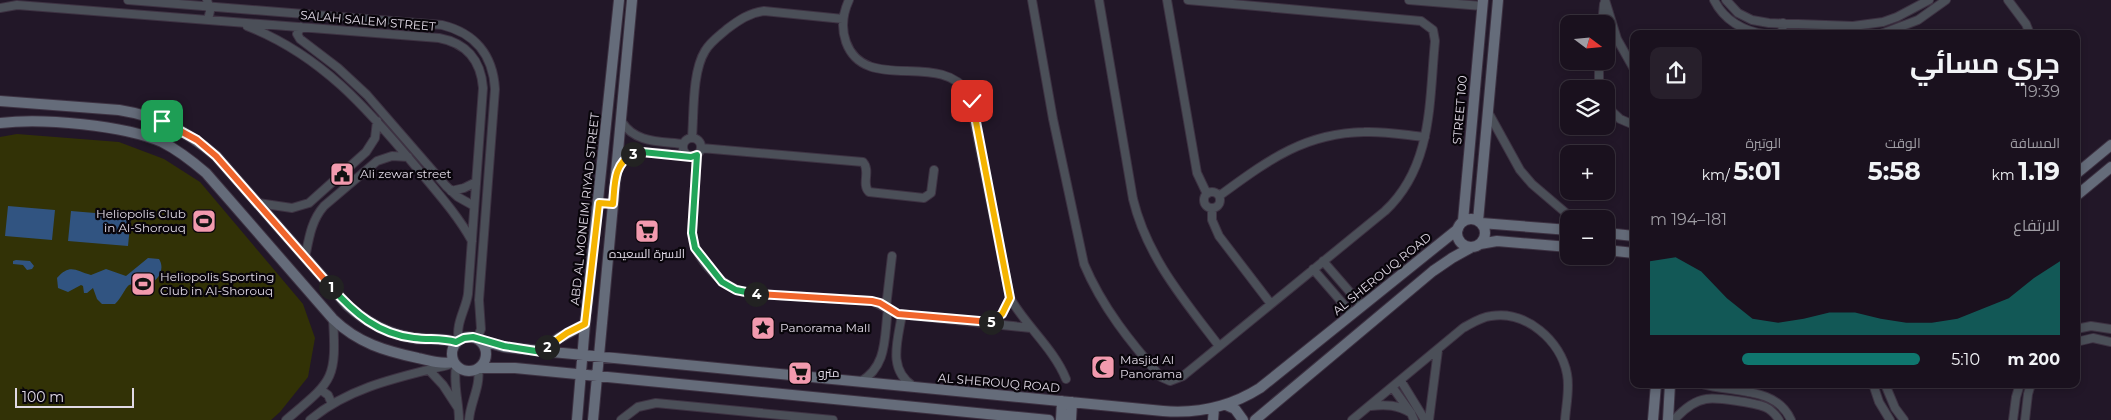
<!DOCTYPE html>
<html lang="ar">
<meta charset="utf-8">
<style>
body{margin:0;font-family:Montserrat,Cairo,sans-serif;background:#271f2b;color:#f1f3f6;direction:rtl;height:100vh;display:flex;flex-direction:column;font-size:19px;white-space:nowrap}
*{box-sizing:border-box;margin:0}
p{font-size:16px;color:#9f9da4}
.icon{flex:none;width:28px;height:28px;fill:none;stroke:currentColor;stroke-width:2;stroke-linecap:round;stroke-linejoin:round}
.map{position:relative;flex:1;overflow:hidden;direction:ltr}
.sheet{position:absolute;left:1630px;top:30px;width:450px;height:358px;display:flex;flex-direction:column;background:#1a111e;border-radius:10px;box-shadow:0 2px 8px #0003,0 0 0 1px #38313c;direction:rtl}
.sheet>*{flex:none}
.needle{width:32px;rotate:106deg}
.fabs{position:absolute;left:1560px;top:15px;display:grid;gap:10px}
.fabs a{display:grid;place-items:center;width:55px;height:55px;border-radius:10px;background:#1a111e;box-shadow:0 2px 8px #0003,0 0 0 1px #38313c;font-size:25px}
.scale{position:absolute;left:15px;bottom:12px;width:119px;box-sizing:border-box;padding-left:5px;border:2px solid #e0d9e5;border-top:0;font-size:14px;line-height:18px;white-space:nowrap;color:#e0d9e5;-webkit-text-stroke:4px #09050b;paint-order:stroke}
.pin{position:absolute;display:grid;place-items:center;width:42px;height:42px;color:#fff;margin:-21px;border-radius:10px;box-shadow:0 2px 8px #0006}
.km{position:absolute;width:25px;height:25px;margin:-12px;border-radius:50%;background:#222;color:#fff;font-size:14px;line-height:25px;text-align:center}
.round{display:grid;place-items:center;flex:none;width:52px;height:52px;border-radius:10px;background:#271f2b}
.head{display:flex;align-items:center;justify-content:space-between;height:85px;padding:0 20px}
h1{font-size:28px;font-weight:700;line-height:38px}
.metrics{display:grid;grid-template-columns:repeat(3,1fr);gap:8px;height:85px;padding:5px 20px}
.metrics div{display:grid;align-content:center}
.metrics b{font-size:25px;font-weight:700}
.metrics small{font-size:14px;font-weight:400}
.metrics p{font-size:14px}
.chart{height:140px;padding:10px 20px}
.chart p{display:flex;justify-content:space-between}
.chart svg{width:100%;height:90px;margin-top:5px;fill:#0f766e;opacity:.7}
ul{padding:0 20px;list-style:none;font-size:16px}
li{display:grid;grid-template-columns:80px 60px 1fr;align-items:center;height:38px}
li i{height:12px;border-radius:6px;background:#0f766e}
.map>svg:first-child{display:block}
.green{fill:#323206}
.water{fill:#315481}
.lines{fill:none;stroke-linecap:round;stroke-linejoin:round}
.street-casing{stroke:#3d3242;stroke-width:10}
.secondary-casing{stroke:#3d3242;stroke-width:12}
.street{stroke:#4b4f58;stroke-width:8}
.secondary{stroke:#656c7a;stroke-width:10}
.split-1-casing{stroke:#fff;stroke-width:10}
.split-2-casing{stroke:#fff;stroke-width:10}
.split-3-casing{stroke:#fff;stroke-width:10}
.split-4-casing{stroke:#fff;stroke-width:10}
.split-5-casing{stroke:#fff;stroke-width:10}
.split-6-casing{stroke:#fff;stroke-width:10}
.split-1{stroke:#f0652b;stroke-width:6}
.split-2{stroke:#22a559;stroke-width:6}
.split-3{stroke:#f5b400;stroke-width:6}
.split-4{stroke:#22a559;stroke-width:6}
.split-5{stroke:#f0652b;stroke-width:6}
.split-6{stroke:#f5b400;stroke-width:6}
.labels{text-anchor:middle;stroke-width:4.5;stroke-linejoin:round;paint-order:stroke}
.street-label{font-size:12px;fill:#e0d9e5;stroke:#09050b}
.poi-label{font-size:12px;fill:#e0d9e5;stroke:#09050b;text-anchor:start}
</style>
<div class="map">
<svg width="2111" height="420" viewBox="0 0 2111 420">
<rect width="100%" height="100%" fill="#221728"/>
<path class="green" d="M17 134 119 142 164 159 200 182 303 304 315 338 308 377 280 412 271 420H0V137Z"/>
<path class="water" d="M8 206 55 210 52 240 5 236Z
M71 211 131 216 128 246 68 241Z
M148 258 159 259C166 270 157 283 145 285 140 286 133 283 129 285 125 288 121 299 115 304H102L97 299 93 288 87 293H84L83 286 81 285 68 292 58 288 57 278C70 263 76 271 91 275L106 269 126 276Z
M16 260 30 261 34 266 32 269 27 270 23 265 13 264V261Z"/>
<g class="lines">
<g class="street-casing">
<path id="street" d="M128 0 442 25C475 33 493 55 495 89L479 300 481 329 477 339
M207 0 210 11 208 20
M849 0C843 13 841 28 846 42 865 95 941 49 969 94L1010 298C1026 326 1054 349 1066 379
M1032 0 1053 119 1084 264C1102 307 1131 343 1161 377L1170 381 1183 376 1385 211C1433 166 1429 102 1435 41L1433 30 1421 21 1188 0
M1099 0 1133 199C1147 257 1184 300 1219 346
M1167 0 1197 173 1207 194
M1409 0 1482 6
M1605 0 1617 39 1634 69
M1714 0C1724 20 1743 31 1764 34
M1726 0 1738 13 1752 20 1769 23 1853 26 1883 22 1897 17 1929 0
M2008 0 2026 24 2030 34
M0 8 17 5 439 38C466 43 481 60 483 88L468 294C466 309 455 324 459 340
M1602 24 1604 4
M247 26C321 55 367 108 417 168 436 191 457 214 472 241
M301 27 297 34 300 39 338 68 367 95 446 186 458 197 474 206
M1782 34 1783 23
M1881 34 1918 20 1946 0
M1599 89V61
M1606 106 1620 119 1634 125
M1488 112 1520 170 1532 184 1573 219
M622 122C635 143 660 141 683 144
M683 147a9 9 0 1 1 18 0a9 9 0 1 1-18 0Z
M692 138C694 113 692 72 705 51 710 42 719 36 727 29 739 20 749 13 764 11L843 19
M701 148 863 162C871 171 861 184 869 192L924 198 931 193 934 170
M697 155 692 233C694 259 723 288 747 293L872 301 898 314 1031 328
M617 169C631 144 664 154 689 156
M451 191 464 188 476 182
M1204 200a8 8 0 1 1 16 0a8 8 0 1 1-16 0Z
M1219 196C1266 162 1303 133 1364 132 1384 131 1405 135 1425 137
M258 203 292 208 309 203 366 152 375 138 377 121
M1212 208V220L1219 236 1271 304
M305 258C309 238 311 221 324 206L377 161 392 156 408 157
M1323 261 1362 306
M1313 269 1352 314
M886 307 892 256
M902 314C898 340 887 369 913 386
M989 323 1002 314 1010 298
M2076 329 2091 326 2111 329
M2076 342 2093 338 2111 342
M456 367C453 384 459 402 459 420
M429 370 443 385 458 408
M1401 381 1425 420
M860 382C888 366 884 337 888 309
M1702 384C1732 393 1776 386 1791 420
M1873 384 1879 402 1890 420
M1885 384 1895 408 1904 420
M1393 388 1411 413 1414 420
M321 390 328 395 332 404
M1371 406C1386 404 1398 405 1411 413
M286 420C332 381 337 381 333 319
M310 420C349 387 400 377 448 365
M469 420C470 403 481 386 478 369
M621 420 638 407 656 403 833 420
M1352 420 1463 328C1472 323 1481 317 1491 316 1526 310 1561 341 1567 374 1570 389 1566 405 1565 420
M1429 420 1438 350
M1674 420C1683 410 1693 401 1706 399 1717 397 1755 403 1765 407 1770 409 1776 415 1779 420
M2013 420 2016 397 2020 384
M2025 420 2028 394 2031 384"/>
</g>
<g class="secondary-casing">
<path id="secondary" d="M0 101 119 110C157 116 187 131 216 156L347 305C366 322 387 334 413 338 428 340 442 338 456 342
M0 123C43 118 123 125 162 142 178 150 192 161 206 173L333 319C358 343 385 351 418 358 430 361 441 364 453 362
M2076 174 2111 145
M2076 196 2111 167
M1457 233a14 14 0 1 1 28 0a14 14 0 1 1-28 0Z
M1463 221 1483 0
M1478 221 1498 0
M1481 223 1569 230
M1606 233 1634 236
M1480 244 1497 241 1569 247
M1606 250 1634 253
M452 354a17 17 0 1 1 34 0a17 17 0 1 1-34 0Z
M479 340 504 347 542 351 1163 411C1199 414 1230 407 1260 388L1458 229
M542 351 559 338 585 324
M479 368H515L1049 420
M1226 405 1235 409 1243 420
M577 420 585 324 619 0
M593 420 632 0
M1061 420 1062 401
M1071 420 1072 402
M1213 420 1214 408
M1255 420 1433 271 1452 258 1472 247
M1653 420 1656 384
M1668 420 1670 384"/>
</g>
<use href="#street" class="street"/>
<use href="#secondary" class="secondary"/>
</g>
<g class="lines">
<g class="split-1-casing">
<path id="split-1" d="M162 121 197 140 216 156 331 287"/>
</g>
<g class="split-2-casing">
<path id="split-2" d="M331 287C354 313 378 334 414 338 429 340 442 338 456 342L464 338 473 337 504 346 542 352 547 347"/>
</g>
<g class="split-3-casing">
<path id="split-3" d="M547 347 567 333 585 324 599 203 613 204C615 185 613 164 633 154"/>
</g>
<g class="split-4-casing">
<path id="split-4" d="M633 154 642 152 691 157 697 155 692 233 695 248 722 282 736 290 756 294"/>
</g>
<g class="split-5-casing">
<path id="split-5" d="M756 294 872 301 880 303 898 314 991 322"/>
</g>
<g class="split-6-casing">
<path id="split-6" d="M972 101 1010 298 1002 314 991 322"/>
</g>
<use href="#split-1" class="split-1"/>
<use href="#split-2" class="split-2"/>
<use href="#split-3" class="split-3"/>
<use href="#split-4" class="split-4"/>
<use href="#split-5" class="split-5"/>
<use href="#split-6" class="split-6"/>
</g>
<defs>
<g id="civic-square" transform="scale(1.25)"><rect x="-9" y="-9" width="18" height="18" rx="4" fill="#f29aae" stroke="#09050b"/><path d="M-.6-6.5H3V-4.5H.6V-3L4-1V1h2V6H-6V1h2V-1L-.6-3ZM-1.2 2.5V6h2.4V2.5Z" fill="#111"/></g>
<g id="stadium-square" transform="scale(1.25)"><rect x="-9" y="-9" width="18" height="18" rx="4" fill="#f29aae" stroke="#09050b"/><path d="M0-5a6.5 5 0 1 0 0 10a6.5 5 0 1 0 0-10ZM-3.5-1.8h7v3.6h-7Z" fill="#111"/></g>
<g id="supermarket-square" transform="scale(1.25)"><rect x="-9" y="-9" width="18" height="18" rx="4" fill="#f29aae" stroke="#09050b"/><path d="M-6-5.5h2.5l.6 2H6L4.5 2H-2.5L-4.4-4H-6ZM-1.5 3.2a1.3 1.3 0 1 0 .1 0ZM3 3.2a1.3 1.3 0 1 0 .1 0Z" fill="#111"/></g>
<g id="sight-square" transform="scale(1.25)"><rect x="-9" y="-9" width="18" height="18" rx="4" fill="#f29aae" stroke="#09050b"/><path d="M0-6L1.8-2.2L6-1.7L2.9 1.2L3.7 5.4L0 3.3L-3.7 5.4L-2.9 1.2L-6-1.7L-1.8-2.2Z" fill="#111"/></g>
<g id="mosque-square" transform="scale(1.25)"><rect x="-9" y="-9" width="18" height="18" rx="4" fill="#f29aae" stroke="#09050b"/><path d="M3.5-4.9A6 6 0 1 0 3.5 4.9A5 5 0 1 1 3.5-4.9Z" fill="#111"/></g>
</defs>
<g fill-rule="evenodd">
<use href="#civic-square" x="342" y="174"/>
<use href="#stadium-square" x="204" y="221"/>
<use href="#supermarket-square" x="647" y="231"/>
<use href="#stadium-square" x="143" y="284"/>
<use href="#sight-square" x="763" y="328"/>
<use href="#mosque-square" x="1103" y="367"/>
<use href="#supermarket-square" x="800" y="373"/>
</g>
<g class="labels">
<g class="street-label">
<text transform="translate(368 21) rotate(5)" y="4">SALAH SALEM STREET</text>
<text transform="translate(1460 110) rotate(-85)" y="4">STREET 100</text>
<text transform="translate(585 209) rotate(-84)" y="4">ABD AL MONEIM RIYAD STREET</text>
<text transform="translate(1382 274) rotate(-39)" y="4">AL SHEROUQ ROAD</text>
<text transform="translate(999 383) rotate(5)" y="4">AL SHEROUQ ROAD</text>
</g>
<g class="poi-label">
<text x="360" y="178">Ali zewar street</text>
<text x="186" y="218" text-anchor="end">Heliopolis Club<tspan x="186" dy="14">in Al-Shorouq</tspan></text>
<text x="647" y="258" text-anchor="middle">الاسرة السعيده</text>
<text x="160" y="281">Heliopolis Sporting<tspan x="160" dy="14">Club in Al-Shorouq</tspan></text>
<text x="780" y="332">Panorama Mall</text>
<text x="1120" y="364">Masjid Al<tspan x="1120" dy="14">Panorama</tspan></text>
<text x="818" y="377">مترو</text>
</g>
</g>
</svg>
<div class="fabs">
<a><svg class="needle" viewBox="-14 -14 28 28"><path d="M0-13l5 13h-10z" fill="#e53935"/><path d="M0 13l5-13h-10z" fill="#9f9da4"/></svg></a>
<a><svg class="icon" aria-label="layers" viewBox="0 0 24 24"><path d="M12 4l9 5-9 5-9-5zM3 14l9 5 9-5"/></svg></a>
<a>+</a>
<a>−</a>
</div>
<div class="scale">100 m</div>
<div class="pin" style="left:162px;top:121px;background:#1e9e55"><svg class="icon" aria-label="arrive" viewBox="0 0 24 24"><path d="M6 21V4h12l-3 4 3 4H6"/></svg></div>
<div class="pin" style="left:972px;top:101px;background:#d93025"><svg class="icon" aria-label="check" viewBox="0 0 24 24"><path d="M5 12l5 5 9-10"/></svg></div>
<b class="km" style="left:331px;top:287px">1</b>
<b class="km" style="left:547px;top:347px">2</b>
<b class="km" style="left:633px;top:154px">3</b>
<b class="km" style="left:756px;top:294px">4</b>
<b class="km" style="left:991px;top:322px">5</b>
<section class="sheet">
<div class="head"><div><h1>جري مسائي</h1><p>19:39</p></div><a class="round"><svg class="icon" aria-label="share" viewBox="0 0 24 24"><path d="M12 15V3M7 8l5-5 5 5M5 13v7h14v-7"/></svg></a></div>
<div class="metrics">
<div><p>المسافة</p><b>1.19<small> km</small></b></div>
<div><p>الوقت</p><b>5:58</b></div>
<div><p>الوتيرة</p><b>5:01<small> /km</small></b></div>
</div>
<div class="chart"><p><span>الارتفاع</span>181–194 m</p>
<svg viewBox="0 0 160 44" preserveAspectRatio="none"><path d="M0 44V8L10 6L20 13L30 26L40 36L50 38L60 36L70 33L80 33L90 36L100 38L110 38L120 36L130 31L140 26L150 16L160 8V44z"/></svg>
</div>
<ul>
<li><b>200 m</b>5:10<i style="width:66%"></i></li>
</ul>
</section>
</div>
